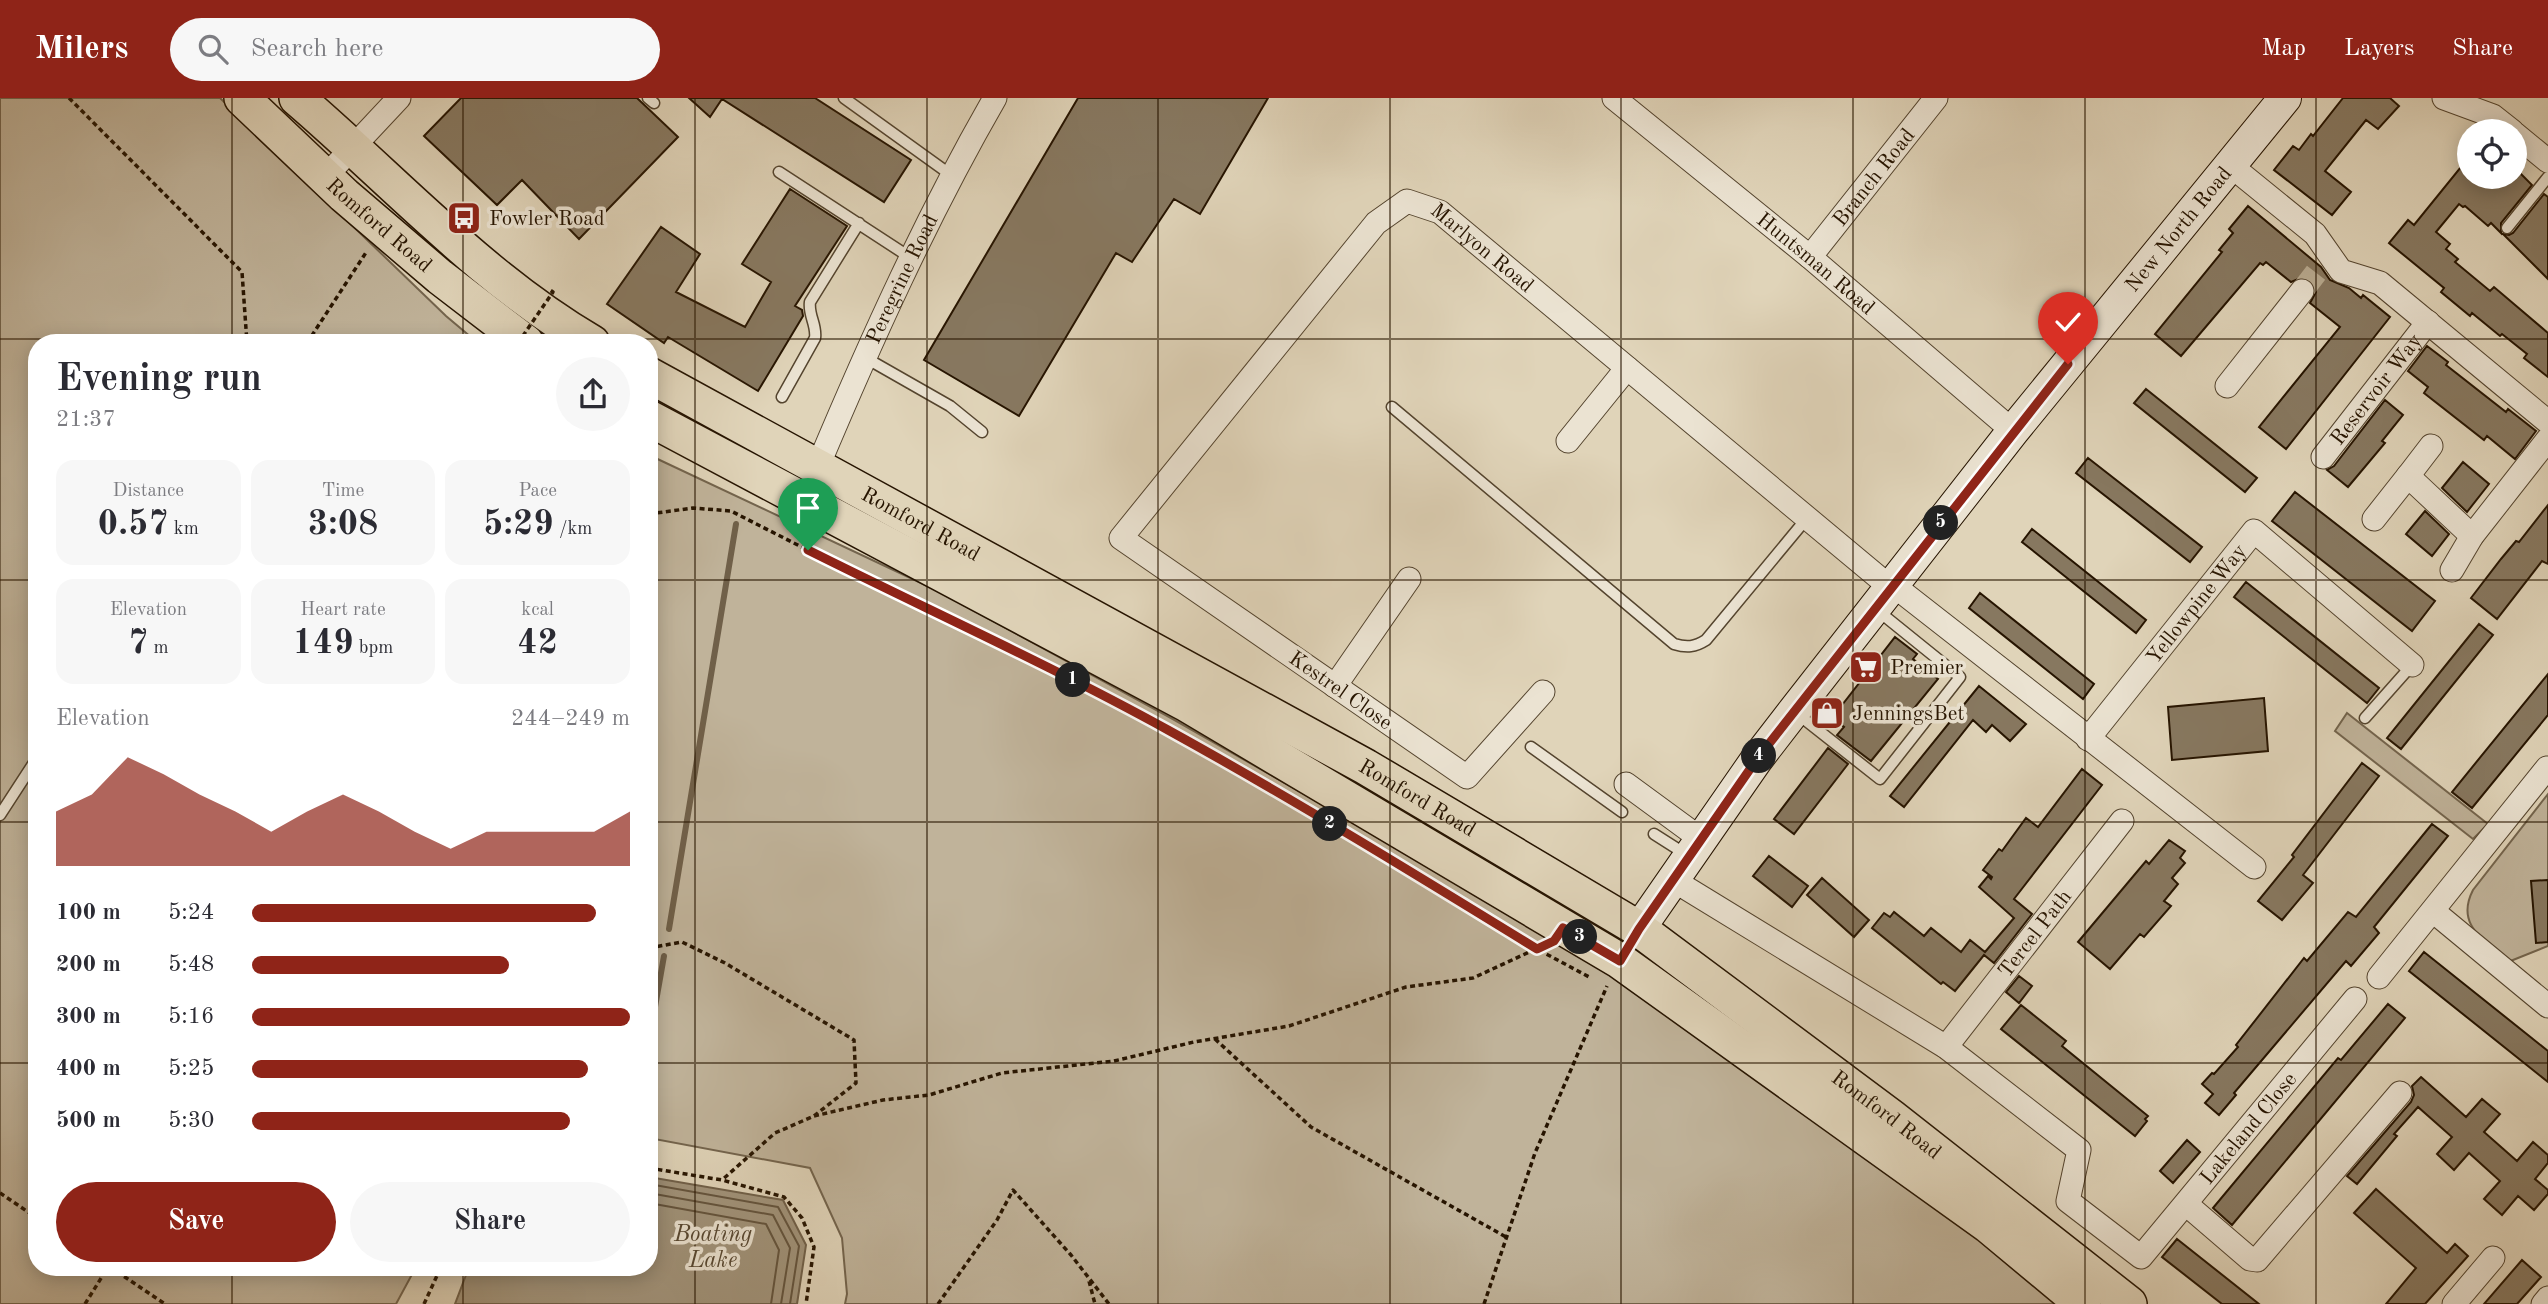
<!DOCTYPE html>
<meta charset="utf-8">
<style>
body{margin:0;font-family:"Old Standard TT",serif;background:#f7f7f7;color:#2b2b33;height:100vh;display:flex;flex-direction:column;font-size:26px;white-space:nowrap}
*{box-sizing:border-box;margin:0}
p{font-size:23px;color:#7c7c81}
.icon{flex:none;width:38px;height:38px;fill:none;stroke:currentColor;stroke-width:2;stroke-linecap:round;stroke-linejoin:round}
.map{position:relative;flex:1;overflow:hidden}
.side{position:absolute;left:28px;top:236px;width:630px;height:942px;display:flex;flex-direction:column;background:#fff;border-radius:28px;box-shadow:0 4px 18px #0003}
.side>*{flex:none}
.buttons{position:absolute;left:2457px;top:21px;display:grid;gap:14px}
.buttons a{display:grid;place-items:center;width:70px;height:70px;border-radius:50%;background:#fff;box-shadow:0 4px 18px #0003;font-size:35px}
.pin{position:absolute;display:grid;place-items:center;width:60px;height:60px;color:#fff;margin:-72px -30px;border-radius:50% 50% 50% 0;rotate:-45deg;box-shadow:0 0 7px #0007}
.pin .icon{rotate:45deg}
.km{position:absolute;width:35px;height:35px;margin:-18px;border-radius:50%;background:#222;color:#fff;font-size:19px;line-height:35px;text-align:center}
.round{display:grid;place-items:center;flex:none;width:74px;height:74px;border-radius:37px;background:#f7f7f7}
.overview{display:flex;align-items:center;justify-content:space-between;height:119px;padding:0 28px}
h1{font-size:38px;font-weight:700;line-height:52px}
.figures{display:grid;grid-template-columns:repeat(3,1fr);gap:10px;height:119px;padding:7px 28px}
.figures div{display:grid;align-content:center;border-radius:18px;background:#f7f7f7;text-align:center}
.figures b{font-size:35px;font-weight:700}
.figures small{font-size:19px;font-weight:400}
.figures p{font-size:19px}
.chart{height:196px;padding:14px 28px}
.chart p{display:flex;justify-content:space-between}
.chart svg{width:100%;height:126px;margin-top:7px;fill:#8f2418;opacity:.7}
.primary-button{display:flex;gap:14px;margin-top:auto;padding:14px 28px}
.primary-button a{flex:1;height:80px;border-radius:42px;background:#8f2418;color:#fff;font-size:28px;font-weight:700;line-height:80px;text-align:center}
.primary-button a+a{background:#f7f7f7;color:#2b2b33}
ul{padding:0 28px;list-style:none;font-size:23px}
li{display:grid;grid-template-columns:112px 84px 1fr;align-items:center;height:52px}
li i{height:18px;border-radius:9px;background:#8f2418}
header{display:flex;align-items:center;gap:42px;box-sizing:border-box;height:98px;padding:0 35px;background:#8f2418;color:#fff}
header strong{font-size:33px}
nav{display:flex;gap:38px;margin-inline-start:auto;font-size:24px}
.search{width:490px;height:63px;background:#f7f7f7;display:flex;align-items:center;gap:18px;box-sizing:border-box;padding:0 24px;border-radius:38px;color:#7c7c81;font-size:26px}
.map>svg:first-child{display:block}
.green{fill:#c0b39a;stroke:#73644d;stroke-width:2}
.water{fill:#a1937a;stroke:#706049;stroke-width:2}
.lines{fill:none;stroke-linecap:round;stroke-linejoin:round}
.shore{stroke:#64543d;stroke-width:2}
.stream{stroke:#706049;stroke-width:6}
.building{fill:#877860;stroke:#261400;stroke-width:2}
.street-tunnel{stroke:#bbae94;stroke-width:23;stroke-dasharray:23 11;stroke-linecap:butt}
.lane-casing{stroke:#54442e;stroke-width:13}
.street-casing{stroke:#54442e;stroke-width:25}
.secondary-casing{stroke:#261400;stroke-width:34}
.primary-casing{stroke:#261400;stroke-width:38}
.path{stroke:#261400;stroke-width:3.5;stroke-dasharray:5 3.5;stroke-linecap:butt}
.lane{stroke:#ebe3d2;stroke-width:10}
.street{stroke:#ebe3d2;stroke-width:23}
.secondary{stroke:#ebe3d2;stroke-width:32}
.primary{stroke:#e0d4b9;stroke-width:35}
.path-bridge{stroke:#261400;stroke-width:3.5;stroke-dasharray:5 3.5;stroke-linecap:butt}
.route-casing{stroke:#fff;stroke-width:14}
.route{stroke:#8f2418;stroke-width:9}
.grid{fill:none;stroke:#261400;stroke-width:2;stroke-opacity:0.55}
.labels{text-anchor:middle;stroke-width:7;stroke-linejoin:round;paint-order:stroke}
.street-label{font-size:21px;fill:#261400;stroke:#ebe3d2}
.poi-label{font-size:21px;fill:#261400;stroke:#ebe3d2;text-anchor:start}
.water-label{font-size:23px;font-style:italic;fill:#574731;stroke:#ebe3d2}
</style>
<header>
<strong>Milers</strong>
<div class="search"><svg class="icon" aria-label="search" viewBox="0 0 24 24"><circle cx="10" cy="10" r="6"/><path d="M15 15l6 6"/></svg>Search here</div>
<nav><a>Map</a><a>Layers</a><a>Share</a></nav>
</header>
<div class="map">
<svg width="2548" height="1206" viewBox="0 0 2548 1206">
<rect width="100%" height="100%" fill="#e0d4b9"/>
<filter id="stains"><feTurbulence type="fractalNoise" baseFrequency=".00286" numOctaves="4"/><feColorMatrix values="0 0 0 0 .2 0 0 0 0 .09 0 0 0 0 .02 0 0 0 .5 -.17"/></filter>
<radialGradient id="worn" r=".72"><stop offset=".6" stop-color="#630" stop-opacity="0"/><stop offset="1" stop-color="#630" stop-opacity=".3"/></radialGradient>
<path class="green" d="M0 0H220L446 218 478 245H37V1169H416L396 1206H0Z
M649 357 938 493 1171 620 1383 741 1613 879 1964 1127 2056 1206H845L847 1196 842 1140 810 1070 649 1040Z
M2347 615 2488 726 2473 741 2335 633Z
M2548 696V848L2508 864C2484 841 2455 827 2473 792Z"/>
<path class="water" d="M649 1079 783 1102 806 1147 797 1206H455L469 1169H649Z"/>
<g class="lines">
<path class="shore" d="M649 1086 778 1109 799 1148 790 1206
M649 1095 773 1117 790 1150 781 1206
M649 1105 766 1126 779 1152 771 1206"/>
<path class="stream" d="M669 831 736 426
M649 943 664 858"/>
</g>
<path class="building" d="M461 0H637L678 39 579 141 522 82 497 107 424 38Z
M689 0H815L911 62 884 104 722 1 710 19Z
M1078 0H1268L1200 116 1174 101 1132 164 1116 155 1019 318 924 262Z
M2343 0H2390L2399 8 2378 31 2366 22 2325 73 2351 94 2332 117 2274 72 2293 48 2299 52 2311 36 2313 38Z
M2469 59V79H2515L2516 71 2532 87 2501 125V135L2491 125 2488 128 2465 108 2463 109 2459 106 2436 134 2450 146 2446 151 2458 161 2455 164 2490 193 2494 189 2548 235V279L2524 260 2527 256 2502 236 2500 238 2472 215 2470 218 2441 194 2444 190 2389 145 2408 122 2414 127Z
M790 91 847 128 795 208 802 212 803 218 758 293 668 239 664 245 607 206 661 129 700 156 676 194 745 229 771 184 742 166Z
M2544 96 2548 99V181L2503 136 2509 137 2513 135Z
M2248 108 2321 169 2330 182 2349 190 2361 200 2363 197 2390 219 2286 351 2259 329 2340 229 2310 205 2316 194 2311 183 2303 179 2291 184 2266 164 2263 167 2260 165 2181 258 2155 236 2222 154 2219 152 2233 135 2229 131Z
M2427 248 2448 264 2446 267 2506 314 2508 311 2536 333 2515 361 2487 338 2484 342 2424 295 2428 289 2408 273Z
M2146 291 2257 380 2245 394 2134 305Z
M2385 302 2403 317 2382 343 2385 345 2348 389 2327 372 2334 368Z
M2088 360 2202 449 2190 464 2076 375Z
M2463 364 2489 386 2467 414 2442 390Z
M2295 394 2435 503 2412 533 2272 423Z
M2548 407V466L2542 463 2497 521 2471 500 2501 461 2516 443 2519 444Z
M2425 413 2449 436 2432 458 2406 436Z
M2032 431 2146 522 2136 535 2022 444Z
M2246 484 2379 590 2367 605 2234 499Z
M1980 495 2094 586 2083 601 1969 510Z
M2479 526 2493 537 2401 651 2387 640Z
M1895 539 1917 556 1913 561 1938 581 1871 663 1837 637 1844 629 1832 620Z
M2548 576V617L2472 710 2452 694Z
M1979 588 2026 626 2010 643 1992 627 1986 634 1973 622 1904 709 1890 698Z
M2264 600 2268 653 2172 662 2168 609Z
M1828 650 1848 666 1794 736 1774 721Z
M2362 665 2379 678 2303 777 2313 785 2282 822 2258 803 2294 759 2292 757Z
M2082 671 2102 687 2014 801 2032 816 1994 865 1984 857 1955 893 1943 884 1941 886 1872 830 1884 815 1890 819 1894 814 1924 838 1931 830 1961 854 1970 842 1985 854 2014 820 1979 789 1988 778 1991 781 1992 779 1983 772 1999 751 2002 753 2026 720 2038 729Z
M2432 726 2448 738 2374 829 2379 835 2351 868 2346 863 2234 995 2236 997 2219 1017 2205 1005 2213 996 2202 986 2212 975 2214 976 2238 949 2236 947 2304 860 2307 863 2348 814 2356 819Z
M2169 742 2185 753 2180 760 2185 765 2172 780 2178 786 2164 803 2171 808 2144 839 2140 836 2110 871 2078 844 2146 763 2149 766Z
M1769 758 1808 788 1792 809 1753 778Z
M1822 780 1869 822 1854 839 1807 797Z
M2548 782V844L2536 845 2531 783Z
M2424 854 2548 953V984L2409 873Z
M2019 878 2032 888 2019 905 2006 894Z
M2388 906 2405 920 2232 1127 2213 1110 2338 960 2341 962Z
M2021 907 2066 943 2062 948 2148 1018 2145 1021 2147 1023 2135 1038 2001 931Z
M2421 979 2466 1019 2482 1001 2500 1016 2484 1034 2517 1063 2533 1044 2548 1057V1065L2535 1081 2548 1092V1096L2534 1112 2518 1098 2502 1117 2484 1101 2500 1083 2469 1055 2454 1072 2437 1056 2452 1039 2418 1009 2394 1036 2397 1038 2357 1086 2347 1078 2411 1004 2414 997 2412 988Z
M2187 1042 2200 1054 2173 1085 2160 1073Z
M2376 1091 2447 1155 2455 1146 2468 1158 2425 1206H2386L2416 1170 2354 1115Z
M2177 1141 2259 1206H2222L2162 1159Z
M2522 1162 2541 1179 2517 1206H2484Z"/>
<g class="lines">
<path class="street-tunnel" d="M2302 193 2319 171"/>
<g class="lane-casing">
<path id="lane" d="M648 0 654 5
M844 0 951 77
M779 74 911 160
M2507 130 2548 79
M864 259 950 308 982 334
M782 299 815 240C817 227 808 217 810 204L859 125
M1392 309 1674 546C1687 550 1695 549 1706 542L1807 420
M1795 614 1880 681 1960 579 1877 512
M2365 620 2412 567
M1531 649 1622 714
M0 717 37 660
M1654 736 1687 757"/>
</g>
<g class="street-casing">
<g id="street">
<path id="s1" d="M1614 0 1810 159 2013 333"/>
<path d="M2444 0 2493 18 2512 33"/>
<path d="M2515 36 2548 63"/>
<path d="M2230 67 2315 136 2341 173 2380 185 2548 324"/>
<path d="M325 79 399 0"/>
<path id="s2" d="M1810 159 1936 0"/>
<path d="M2227 288 2302 193"/>
<path d="M1568 343 1627 270"/>
<path id="s3" d="M2323 359 2428 224"/>
<path id="s4" d="M818 368C871 242 927 118 995 0"/>
<path d="M2408 378 2431 348"/>
<path d="M2374 421 2408 378 2472 438"/>
<path d="M2452 472 2472 438 2548 341"/>
<path d="M1893 487 2254 769"/>
<path d="M1335 588 1409 481"/>
<path id="s5" d="M1543 594 1467 679 1121 440 1376 125 1407 103 1440 114 1890 489"/>
<path id="s6" d="M2088 641 2254 433 2412 567"/>
<path d="M1626 686 1701 741"/>
<path id="s7" d="M1673 782 1946 949 2079 1052 2068 1103 2141 1159 2355 901"/>
<path d="M2433 813 2548 908"/>
<path d="M2379 879 2547 670"/>
<path id="s8" d="M1946 949 2122 723"/>
<path d="M2186 1106 2250 1161 2257 1162 2400 995"/>
<path d="M2454 1206 2493 1160"/>
<path d="M2543 1206 2548 1200"/>
</g>
</g>
<g class="secondary-casing">
<g id="secondary">
<path id="s9" d="M1639 831 1757 661 1794 613 2013 333 2285 0"/>
</g>
</g>
<g class="primary-casing">
<g id="primary">
<path id="s10" d="M242 0 344 97 440 179 526 245"/>
<path d="M297 0C394 83 481 180 592 245"/>
<path id="s11" d="M649 277 1366 669 1639 831 1891 1019 2129 1206"/>
<path d="M649 320 1185 605 1620 863 1988 1127 2083 1206"/>
</g>
</g>
<path class="path" d="M69 0 242 174 247 245
M307 245 367 153
M649 416 693 410 731 413 884 491 1027 557 1169 633 1382 756 1537 851 1591 880
M649 850 682 844 725 865 854 942 856 985 814 1018 775 1035 722 1082
M1215 941 1311 1029 1506 1139
M814 1018 883 1002 929 997 1002 975 1114 963 1194 944 1289 928 1406 889 1473 880 1538 850
M649 1070 722 1082 784 1099 802 1120 814 1149 806 1206
M0 1095 37 1120
M110 1169 165 1206
M1089 1183 1095 1206
M85 1206 108 1169
M424 1206 441 1169
M938 1206 997 1122 1013 1092 1071 1157 1109 1206
M1484 1206 1535 1055 1607 888"/>
<use href="#lane" class="lane"/>
<use href="#street" class="street"/>
<use href="#secondary" class="secondary"/>
<use href="#primary" class="primary"/>
<path class="path-bridge" d="M518 245 553 194 550 192"/>
</g>
<g class="lines">
<g class="route-casing">
<path id="route" d="M808 452C928 512 1050 567 1168 632 1293 701 1415 776 1537 851L1554 843 1563 830 1620 863 1639 831 1757 661 2068 266"/>
</g>
<use href="#route" class="route"/>
</g>
<path class="grid" d="M232 0V245M463 0V245M695 0V1206M927 0V1206M1158 0V1206M1390 0V1206M1621 0V1206M1853 0V1206M2085 0V1206M2316 0V1206M0 241H2548M0 482H37M649 482H2548M0 724H37M649 724H2548M0 965H37M649 965H2548M232 1169V1206M463 1169V1206"/>
<defs>
<g id="bus-square" transform="scale(1.75)"><rect x="-9" y="-9" width="18" height="18" rx="4" fill="#8f2418" stroke="#ebe3d2"/><path d="M-5-6H5V4H4V6H2V4H-2V6H-4V4H-5ZM-3.5-4V0h7V-4ZM-3.5 1.2v1.5H-2V1.2ZM2 1.2v1.5H3.5V1.2Z" fill="#fff"/></g>
<g id="supermarket-square" transform="scale(1.75)"><rect x="-9" y="-9" width="18" height="18" rx="4" fill="#8f2418" stroke="#ebe3d2"/><path d="M-6-5.5h2.5l.6 2H6L4.5 2H-2.5L-4.4-4H-6ZM-1.5 3.2a1.3 1.3 0 1 0 .1 0ZM3 3.2a1.3 1.3 0 1 0 .1 0Z" fill="#fff"/></g>
<g id="shop-square" transform="scale(1.75)"><rect x="-9" y="-9" width="18" height="18" rx="4" fill="#8f2418" stroke="#ebe3d2"/><path d="M-5-2.5h2.3a2.7 3.5 0 0 1 5.4 0H5L5.5 6h-11ZM-1.5-2.5h3a1.5 2.3 0 0 0-3 0Z" fill="#fff"/></g>
</defs>
<g fill-rule="evenodd">
<use href="#bus-square" x="464" y="120"/>
<use href="#supermarket-square" x="1866" y="569"/>
<use href="#shop-square" x="1827" y="615"/>
</g>
<g class="labels">
<g class="street-label">
<text dy="7" stroke="none"><textPath href="#s2" startOffset="102">Branch Road</textPath></text>
<text dy="7" stroke="none"><textPath href="#s10" startOffset="187">Romford Road</textPath></text>
<text dy="7" stroke="none"><textPath href="#s9" startOffset="884">New North Road</textPath></text>
<text dy="7" stroke="none"><textPath href="#s5" startOffset="1068">Marlyon Road</textPath></text>
<text dy="7" stroke="none"><textPath href="#s1" startOffset="261">Huntsman Road</textPath></text>
<text dy="7" stroke="none"><textPath href="#s4" startOffset="205">Peregrine Road</textPath></text>
<text dy="7" stroke="none"><textPath href="#s3" startOffset="86">Reservoir Way</textPath></text>
<text dy="7" stroke="none"><textPath href="#s11" startOffset="310">Romford Road</textPath></text>
<text dy="7" stroke="none"><textPath href="#s6" startOffset="173">Yellowpine Way</textPath></text>
<text transform="translate(1341 592) rotate(35)" y="7">Kestrel Close</text>
<text dy="7" stroke="none"><textPath href="#s11" startOffset="877">Romford Road</textPath></text>
<text dy="7" stroke="none"><textPath href="#s8" startOffset="144">Tercel Path</textPath></text>
<text dy="7" stroke="none"><textPath href="#s11" startOffset="1444">Romford Road</textPath></text>
<text dy="7" stroke="none"><textPath href="#s7" startOffset="800">Lakeland Close</textPath></text>
</g>
<g class="poi-label">
<text x="489" y="127">Fowler Road</text>
<text x="1890" y="576">Premier</text>
<text x="1852" y="622">JenningsBet</text>
</g>
<g class="water-label">
<text x="713" y="1143">Boating<tspan x="713" dy="26">Lake</tspan></text>
</g>
</g>
<rect width="100%" height="100%" filter="url(#stains)"/>
<rect width="100%" height="100%" fill="url(#worn)"/>
</svg>
<div class="buttons">
<a><svg class="icon" aria-label="locate" viewBox="0 0 24 24"><circle cx="12" cy="12" r="6"/><path d="M12 2v4M12 18v4M2 12h4M18 12h4"/></svg></a>
</div>
<div class="pin" style="left:808px;top:452px;background:#1e9e55"><svg class="icon" aria-label="arrive" viewBox="0 0 24 24"><path d="M6 21V4h12l-3 4 3 4H6"/></svg></div>
<div class="pin" style="left:2068px;top:266px;background:#d93025"><svg class="icon" aria-label="check" viewBox="0 0 24 24"><path d="M5 12l5 5 9-10"/></svg></div>
<b class="km" style="left:1073px;top:582px">1</b>
<b class="km" style="left:1330px;top:726px">2</b>
<b class="km" style="left:1580px;top:839px">3</b>
<b class="km" style="left:1759px;top:658px">4</b>
<b class="km" style="left:1941px;top:425px">5</b>
<section class="side">
<div class="overview"><div><h1>Evening run</h1><p>21:37</p></div><a class="round"><svg class="icon" aria-label="share" viewBox="0 0 24 24"><path d="M12 15V3M7 8l5-5 5 5M5 13v7h14v-7"/></svg></a></div>
<div class="figures">
<div><p>Distance</p><b>0.57<small> km</small></b></div>
<div><p>Time</p><b>3:08</b></div>
<div><p>Pace</p><b>5:29<small> /km</small></b></div>
</div>
<div class="figures">
<div><p>Elevation</p><b>7<small> m</small></b></div>
<div><p>Heart rate</p><b>149<small> bpm</small></b></div>
<div><p>kcal</p><b>42</b></div>
</div>
<div class="chart"><p><span>Elevation</span>244–249 m</p>
<svg viewBox="0 0 160 44" preserveAspectRatio="none"><path d="M0 44V25L10 19L20 6L30 12L40 19L50 25L60 32L70 25L80 19L90 25L100 32L110 38L120 32L130 32L140 32L150 32L160 25V44z"/></svg>
</div>
<ul>
<li><b>100 m</b>5:24<i style="width:91%"></i></li>
<li><b>200 m</b>5:48<i style="width:68%"></i></li>
<li><b>300 m</b>5:16<i style="width:100%"></i></li>
<li><b>400 m</b>5:25<i style="width:89%"></i></li>
<li><b>500 m</b>5:30<i style="width:84%"></i></li>
</ul>
<div class="primary-button"><a>Save</a><a>Share</a></div>
</section>
</div>
